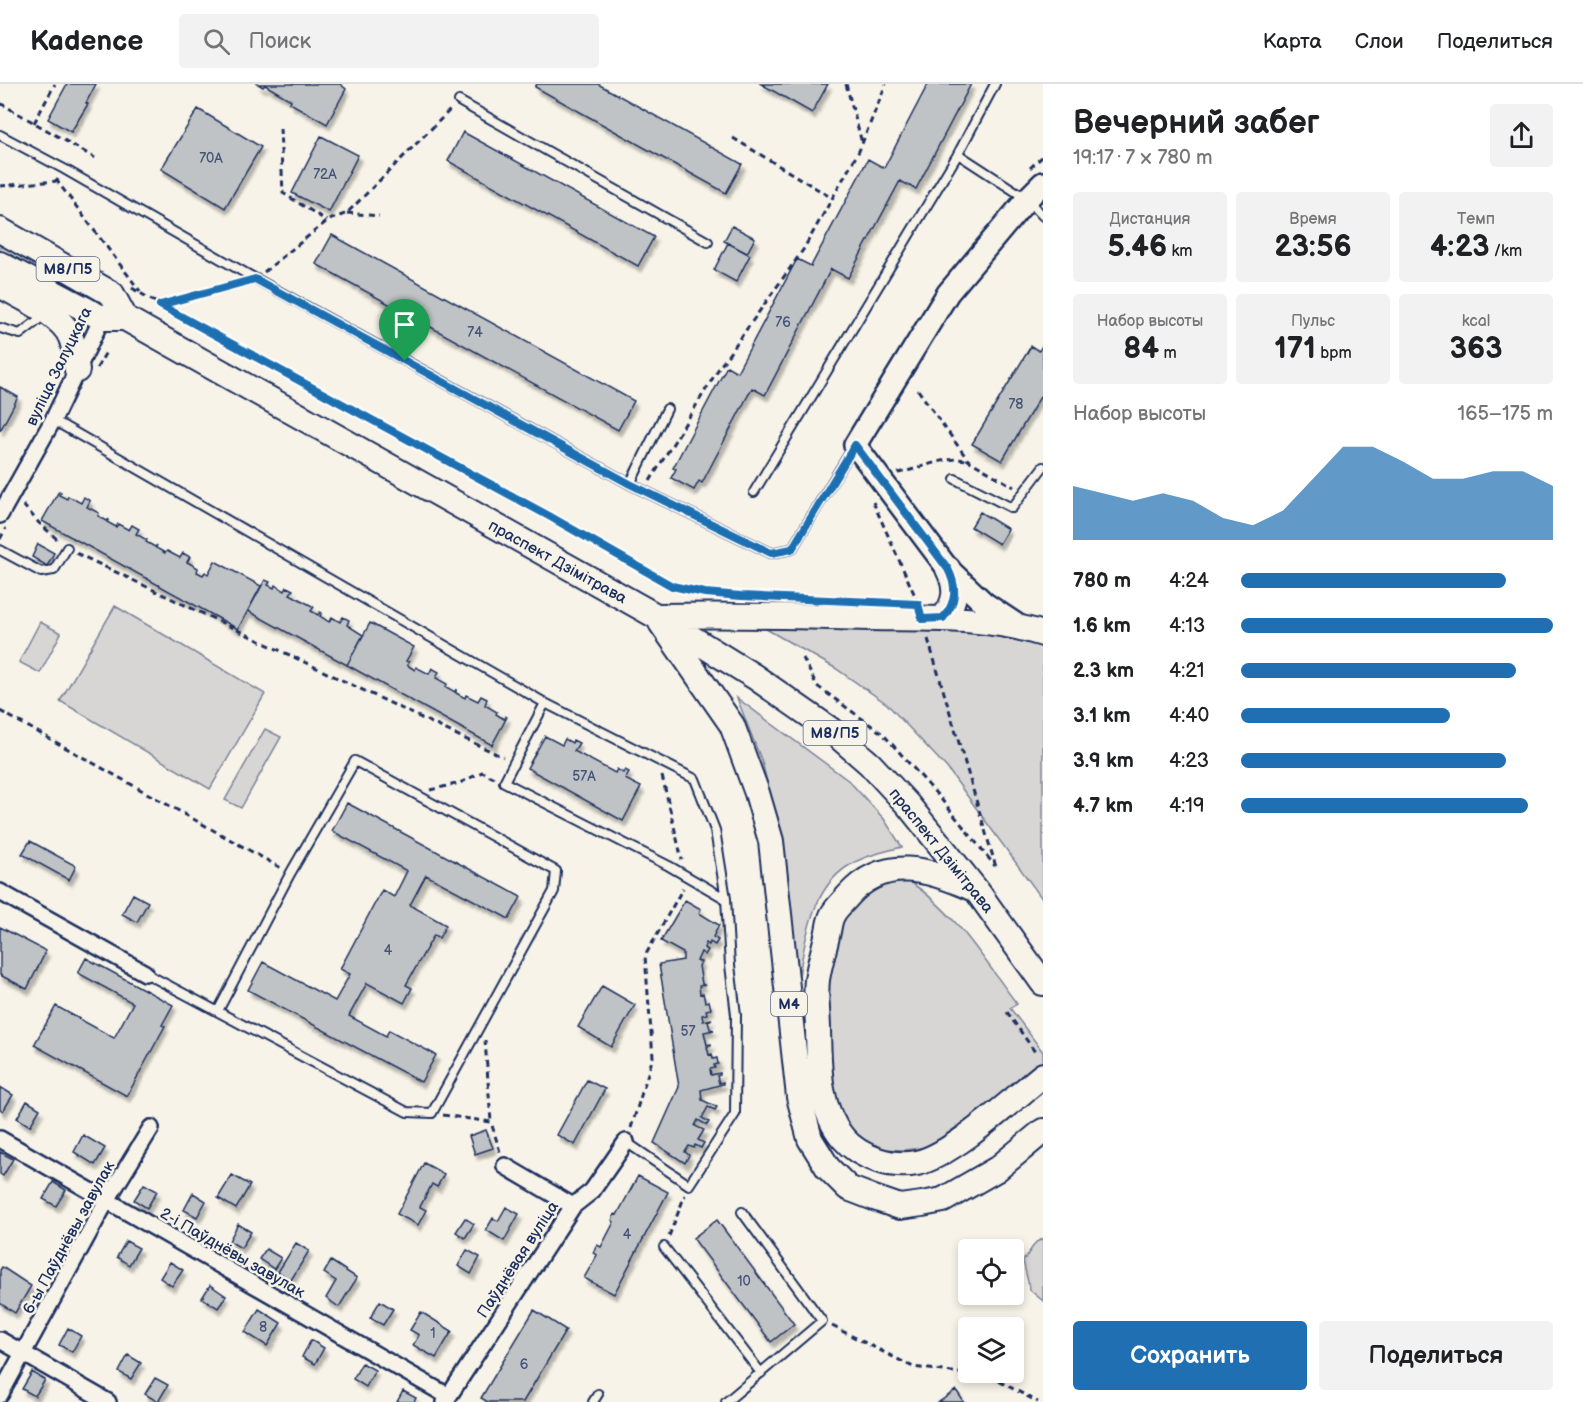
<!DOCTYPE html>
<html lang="ru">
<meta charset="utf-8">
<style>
body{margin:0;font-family:"Balsamiq Sans",sans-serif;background:#f2f2f2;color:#202124;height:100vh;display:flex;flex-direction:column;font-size:22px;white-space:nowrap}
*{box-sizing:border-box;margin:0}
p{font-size:20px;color:#757577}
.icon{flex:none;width:33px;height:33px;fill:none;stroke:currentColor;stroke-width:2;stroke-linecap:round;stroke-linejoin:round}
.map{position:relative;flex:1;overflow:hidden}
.sheet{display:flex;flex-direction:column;background:#fff;width:540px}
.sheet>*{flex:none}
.tools{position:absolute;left:958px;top:1155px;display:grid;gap:12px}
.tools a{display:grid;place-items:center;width:66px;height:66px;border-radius:6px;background:#fff;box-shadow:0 3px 9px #0003;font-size:30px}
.pin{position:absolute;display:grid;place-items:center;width:51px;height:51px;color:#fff;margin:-62px -26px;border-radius:50% 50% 50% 0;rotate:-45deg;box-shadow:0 0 6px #0007}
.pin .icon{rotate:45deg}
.round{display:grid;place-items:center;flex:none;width:63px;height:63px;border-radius:6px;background:#f2f2f2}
.summary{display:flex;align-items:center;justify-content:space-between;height:102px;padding:0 30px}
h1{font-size:33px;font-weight:700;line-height:45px}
.stats{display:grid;grid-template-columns:repeat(3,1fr);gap:9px;height:102px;padding:6px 30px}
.stats div{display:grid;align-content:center;border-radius:6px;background:#f2f2f2;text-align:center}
.stats b{font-size:30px;font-weight:700}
.stats small{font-size:16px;font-weight:400}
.stats p{font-size:16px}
.chart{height:168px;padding:12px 30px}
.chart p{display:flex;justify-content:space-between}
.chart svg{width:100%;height:108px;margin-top:6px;fill:#1f6fb2;opacity:.7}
.cta{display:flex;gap:12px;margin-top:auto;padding:12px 30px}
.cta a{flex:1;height:69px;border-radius:6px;background:#1f6fb2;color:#fff;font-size:24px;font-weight:700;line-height:69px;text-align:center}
.cta a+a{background:#f2f2f2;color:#202124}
ul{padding:0 30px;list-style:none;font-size:20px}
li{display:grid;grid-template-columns:96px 72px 1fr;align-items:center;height:45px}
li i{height:15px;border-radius:8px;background:#1f6fb2}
header{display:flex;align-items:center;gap:36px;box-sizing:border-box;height:84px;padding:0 30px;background:#fff;border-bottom:2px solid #e0e0e0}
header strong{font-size:28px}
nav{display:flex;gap:33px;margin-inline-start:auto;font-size:21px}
.search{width:420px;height:54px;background:#f2f2f2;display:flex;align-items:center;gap:15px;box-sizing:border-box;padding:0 21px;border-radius:6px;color:#757577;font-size:22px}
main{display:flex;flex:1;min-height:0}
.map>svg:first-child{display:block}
.green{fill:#d7d6d4;stroke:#798299;stroke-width:1.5}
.building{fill:#c0c3c5;stroke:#1b2f5e;stroke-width:1.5;filter:url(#shadow)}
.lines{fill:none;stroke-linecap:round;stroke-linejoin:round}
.lane-casing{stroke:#1b2f5e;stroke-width:12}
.street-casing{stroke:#1b2f5e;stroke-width:20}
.secondary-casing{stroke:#1b2f5e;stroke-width:26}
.primary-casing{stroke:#1b2f5e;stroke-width:28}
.path{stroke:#1b2f5e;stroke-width:3;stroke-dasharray:6 4.5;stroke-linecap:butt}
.lane{stroke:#f7f3e8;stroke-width:8}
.street{stroke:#f7f3e8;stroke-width:15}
.secondary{stroke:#f7f3e8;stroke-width:21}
.primary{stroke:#f7f3e8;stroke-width:24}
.route-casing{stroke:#fff;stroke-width:12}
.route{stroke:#1f6fb2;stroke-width:8}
.labels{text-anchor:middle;stroke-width:5;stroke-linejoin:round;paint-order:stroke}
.number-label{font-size:14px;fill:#445478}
.shield{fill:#f7f3e8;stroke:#5d6a87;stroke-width:1.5}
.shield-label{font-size:15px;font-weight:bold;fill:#1b2f5e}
.street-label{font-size:16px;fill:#1b2f5e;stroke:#f7f3e8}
</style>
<header>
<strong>Kadence</strong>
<div class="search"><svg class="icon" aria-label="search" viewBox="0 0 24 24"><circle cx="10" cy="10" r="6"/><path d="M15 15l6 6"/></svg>Поиск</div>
<nav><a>Карта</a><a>Слои</a><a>Поделиться</a></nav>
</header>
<main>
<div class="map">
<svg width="1043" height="1318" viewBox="0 0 1043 1318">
<defs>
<filter id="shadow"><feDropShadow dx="3" dy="5.5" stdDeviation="1.5" flood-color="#0004"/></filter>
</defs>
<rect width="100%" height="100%" fill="#f7f3e8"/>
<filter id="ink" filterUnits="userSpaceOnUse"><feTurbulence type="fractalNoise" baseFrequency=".0167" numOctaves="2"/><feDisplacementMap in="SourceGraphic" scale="12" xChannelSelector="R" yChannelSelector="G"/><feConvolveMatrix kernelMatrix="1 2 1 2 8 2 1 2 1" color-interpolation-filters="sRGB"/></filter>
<g filter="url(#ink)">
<path class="green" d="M0 158 103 213 101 221H94L0 168Z
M115 522 265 610 210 705 60 617Z
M40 538 61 549 40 589 19 578Z
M759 541 948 543 1043 558V816L947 684 887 620 835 584Z
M737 614 849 697 884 735 902 763C887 767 871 770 857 777 810 799 806 856 797 902L782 756 762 678Z
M265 645 281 653 241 724 225 716Z
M910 798C954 826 986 879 1017 920L1010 924 1043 968V977L974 1031 928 1063 904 1066 880 1065 855 1051 839 1032 826 988 827 864 854 815 869 804 890 799Z
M1043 1155V1217L1030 1206 1023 1177 1036 1158Z"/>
<path class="building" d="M67 0H96L86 19 88 20 71 48 48 35Z
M258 0H340L346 5 327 40 290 19 291 16 265 1 263 3Z
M537 0H598L742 80 726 109 535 3Z
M761 0H828L812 29Z
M928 0H971L916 105 900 97 848 194 831 185 765 311 752 304 702 399 699 397 694 406 671 394 676 385 673 384 727 282 737 288 797 175 811 182 868 75 884 84Z
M198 25 261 63 225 124 161 85Z
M463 48 654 153 638 182 448 77Z
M321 52 358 71 329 128 292 109Z
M732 142 755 154 747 169 724 157Z
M332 151 634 317 618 346 316 180Z
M728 159 750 171 736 198 714 186Z
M1043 260V308L1002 377 972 360 1031 262 1039 267Z
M0 303 18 313 0 347Z
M59 407 61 408 59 411 67 415 68 412 81 419 84 413 90 417 87 423 99 429 98 432 107 437 109 435 107 438 116 443 118 440 129 446 132 441 139 445 136 450 147 456 146 458 155 463 157 461 156 464 165 469 167 467 180 474 183 469 190 473 187 478 198 484 197 488 203 491 205 488 208 490 215 477 261 502 238 545 42 437Z
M980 428 1008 445 999 460 971 443Z
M38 460 54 469 47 482 32 473Z
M265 496 270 498 268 501 274 504 275 501 285 507 287 503 293 506 290 510 314 523 311 527 318 531 320 528 322 529 320 532 329 538 332 533 340 538 343 533 349 536 347 541 363 551 347 581 248 527Z
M370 539 414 563 406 577 409 578 407 581 415 586 416 583 429 590 432 584 439 588 436 594 447 600 446 603 455 608 456 605V609L465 614 466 611 478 617 481 612 487 615 485 621 497 628 496 630 504 635 505 632 507 633 492 661 347 581Z
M545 652 562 661 565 655 572 659 573 656 579 659 574 667 615 689 617 685 623 689 625 686 629 688 625 695 641 703 623 737 527 684Z
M347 719 521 813 509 835 426 791 410 821 446 841 439 854 434 851 406 901 412 904 404 919 367 899 349 932 386 952 389 946 436 971 421 998 248 906 263 878 335 917 350 890 340 885 382 806 394 813 407 787 332 747Z
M30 757 76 782 69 796 22 770Z
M133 810 148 818 137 838 122 830Z
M685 816 701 825 699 829 719 841 713 853 718 856 715 861 710 858 709 861 706 859 704 864 708 866 705 871 701 868 697 877 701 878 699 882 702 900 704 901 699 902 700 910 703 909 705 918 709 917 711 925 706 926 707 930 702 931 703 937 712 935 708 937 710 945 714 946 704 948 707 961 711 960V962L707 963 709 971 712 970 713 975 717 974 718 980 714 981 715 984 710 985 711 991 720 989V991L717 992 719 999 723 998V1000L701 1006 702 1016 717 1023 715 1026 708 1023 702 1034 709 1038 707 1041 698 1036 695 1042 704 1046 698 1056 704 1059 701 1064 695 1061 694 1064 689 1062 685 1068 689 1071 685 1079 654 1059 679 1003 659 880 683 876V869L661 857Z
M0 843 46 867 27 905 0 891Z
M86 874 173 921 162 941 165 942 127 1012 34 961 56 922 114 954 133 919 78 889Z
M602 902 635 921 611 963 578 943Z
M587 996 605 1005 575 1061 557 1051Z
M0 1003 13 1011 3 1027 0 1025Z
M27 1017 40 1025 30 1042 17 1034Z
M486 1046 493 1064 475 1070 469 1052Z
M83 1051 105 1064 95 1081 74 1068Z
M0 1068 13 1075 3 1092 0 1090Z
M424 1079 444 1090 437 1103 432 1100 420 1123 426 1126 418 1141 397 1130Z
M232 1091 250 1101 236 1125 218 1114Z
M638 1092 668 1108 614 1210 584 1194 597 1171 593 1169 597 1161 601 1163 614 1138 612 1136 615 1130 617 1131Z
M53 1098 66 1106 56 1122 43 1115Z
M144 1100 157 1107 147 1124 134 1116Z
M193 1109 206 1117 197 1133 184 1126Z
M506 1123 519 1130 504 1157 486 1146 493 1134 498 1137Z
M465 1134 474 1140 465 1154 456 1148Z
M717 1136 794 1240 771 1258 693 1154Z
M238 1140 251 1148 241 1164 229 1157Z
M126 1157 139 1164 129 1181 117 1173Z
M296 1159 309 1167 291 1196 278 1188Z
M266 1165 281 1174 274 1185 259 1175Z
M467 1166 480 1173 471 1190 458 1182Z
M331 1177 357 1194 339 1223 326 1214 336 1197 324 1189Z
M170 1178 183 1186 172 1202 160 1194Z
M2 1183 31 1202 15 1229 0 1219V1186Z
M210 1201 226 1212 218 1224 202 1214Z
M380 1217 393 1225 383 1241 370 1234Z
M259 1225 281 1239 267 1262 245 1248Z
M534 1226 566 1246 523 1318H488L481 1314Z
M421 1228 452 1247 436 1274 413 1261 419 1251 410 1246Z
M68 1244 81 1252 72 1268 59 1261Z
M311 1256 324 1264 315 1280 302 1273Z
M128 1271 141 1279 131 1295 119 1288Z
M362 1279 375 1286 366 1303 353 1295Z
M32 1288 45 1296 35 1312 22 1305Z
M155 1294 168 1301 158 1318 145 1310Z
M956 1306 964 1318H939Z
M403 1307 416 1314 414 1318H397Z"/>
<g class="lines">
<g class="lane-casing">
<path id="lane" d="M459 17 708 158
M0 51 64 85 247 190 630 400 771 469 792 465 854 362
M958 70 995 0
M0 244 20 250 37 237 42 228
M53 336 545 619 504 698 669 782 726 815 730 881 736 931 735 1030 689 1101 626 1058
M955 395 1012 424 1043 383
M630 400 667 325
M754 408 958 70 1027 115 1043 132
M0 466 41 488 54 486 67 464
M545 619 695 695 715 746 726 815
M145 889 407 1028 432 1029 554 807 556 787 355 677 290 790 218 927
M664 1163 761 1289
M593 1318 598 1310
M726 1318 822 1237 742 1128"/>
</g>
<g class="street-casing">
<path id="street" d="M0 431 53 336 105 228
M0 808 145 889
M0 1055 448 1312
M505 1082 573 1122
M0 1256 108 1318
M0 1311 107 1116 151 1044
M445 1318 573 1122 592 1107 626 1058"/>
</g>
<g class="secondary-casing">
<path id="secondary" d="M1020 543 984 519 948 485 855 361 948 209 1027 115 1043 99"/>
</g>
<g class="primary-casing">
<path id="primary" d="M0 146 112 210 125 234 656 532 755 593 831 646 870 680 908 721 977 807 1043 899
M0 180 102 234H125
M0 201C20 213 63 231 71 254 75 263 75 276 77 286
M656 532C728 531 799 532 871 534 928 535 988 532 1043 550
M943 534C957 518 957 503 948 485
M661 539 732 641 757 709 771 757 799 1013 810 1055 828 1084 848 1104 874 1114 900 1123 922 1120 943 1116 997 1085 1043 1047
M972 804C929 785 884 771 848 812 843 818 836 824 833 830 829 836 829 845 827 852 824 866 819 881 817 896 815 912 818 930 818 946 819 983 818 1024 843 1054 860 1074 892 1084 917 1079 953 1071 1013 1015 1043 991"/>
</g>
<path class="path" d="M846 0 862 59
M0 19 95 74
M34 39 55 0
M280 44 283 109 327 137
M733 54 832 114
M1030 84 1043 72
M58 95 57 97 140 207
M0 102 57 97
M347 129 379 132
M264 188 327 137 347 129 452 24
M132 204 160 221 549 432 672 502 717 510
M162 220 239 199
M97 284 106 268
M918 306 968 376 1014 403
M898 389C920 385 944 372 966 376
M650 397 719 284 803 166 859 67 886 0
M873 418 916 514
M23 421 39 439 59 457
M0 455 6 444
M76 469 503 673
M928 555 996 783
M803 574 817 602 883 650 941 715 995 782
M0 627 281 784
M662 692 682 776
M430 706 460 699 482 688 494 694
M1007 928 1035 968
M485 956 491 1038
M443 1031 491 1038 500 1068
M631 1044 653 973 645 872 683 804
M669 1152 685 1111
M832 1242 913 1283 991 1293 1038 1318"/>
<use href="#lane" class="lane"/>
<use href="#street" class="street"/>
<use href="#secondary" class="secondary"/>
<use href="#primary" class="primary"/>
</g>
</g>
<g class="lines" filter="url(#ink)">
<g class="route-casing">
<path id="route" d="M255 195 630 400 771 469 792 465 855 361 948 485C957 503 957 518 943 534L922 535 918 520 741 512 705 509 672 502 549 432 160 221Z"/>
</g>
<use href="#route" class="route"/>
</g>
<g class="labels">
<g class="number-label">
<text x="211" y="79">70А</text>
<text x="325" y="95">72А</text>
<text x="783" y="243">76</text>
<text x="475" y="253">74</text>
<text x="1016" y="325">78</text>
<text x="584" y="697">57А</text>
<text x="388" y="871">4</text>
<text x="688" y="952">57</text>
<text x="627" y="1155">4</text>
<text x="744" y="1202">10</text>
<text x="263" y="1248">8</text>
<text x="433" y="1254">1</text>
<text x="524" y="1285">6</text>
</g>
<g class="shield">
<rect x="36.5" y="173" width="63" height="24" rx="4.5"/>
<rect x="803.5" y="637" width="63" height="24" rx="4.5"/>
<rect x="771" y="908" width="36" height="24" rx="4.5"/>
</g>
<g class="shield-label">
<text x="68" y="190">М8/П5</text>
<text x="835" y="654">М8/П5</text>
<text x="789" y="925">М4</text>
</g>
<g class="street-label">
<text transform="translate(58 282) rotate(-64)" y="6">вуліца Залуцкага</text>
<text transform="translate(558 477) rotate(29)" y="6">праспект Дзімітрава</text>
<text transform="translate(942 766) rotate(51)" y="6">праспект Дзімітрава</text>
<text transform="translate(68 1153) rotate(-61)" y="6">6-ы Паўднёвы завулак</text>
<text transform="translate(233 1168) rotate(30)" y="6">2-і Паўднёвы завулак</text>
<text transform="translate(517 1175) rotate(-57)" y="6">Паўднёвая вуліца</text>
</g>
</g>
</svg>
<div class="tools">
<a><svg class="icon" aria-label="locate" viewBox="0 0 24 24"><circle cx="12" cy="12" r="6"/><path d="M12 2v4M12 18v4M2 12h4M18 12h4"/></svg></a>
<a><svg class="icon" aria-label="layers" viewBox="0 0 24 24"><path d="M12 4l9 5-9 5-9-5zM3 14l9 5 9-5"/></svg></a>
</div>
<div class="pin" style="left:405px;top:277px;background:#1e9e55"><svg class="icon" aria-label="arrive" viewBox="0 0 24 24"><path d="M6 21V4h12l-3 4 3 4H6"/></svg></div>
</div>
<section class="sheet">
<div class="summary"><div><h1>Вечерний забег</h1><p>19:17 · 7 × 780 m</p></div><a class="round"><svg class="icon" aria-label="share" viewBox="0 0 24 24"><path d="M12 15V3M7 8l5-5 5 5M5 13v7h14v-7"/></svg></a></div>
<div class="stats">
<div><p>Дистанция</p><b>5.46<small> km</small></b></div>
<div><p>Время</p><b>23:56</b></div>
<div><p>Темп</p><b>4:23<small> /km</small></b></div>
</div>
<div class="stats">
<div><p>Набор высоты</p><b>84<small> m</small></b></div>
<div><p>Пульс</p><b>171<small> bpm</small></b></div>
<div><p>kcal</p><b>363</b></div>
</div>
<div class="chart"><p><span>Набор высоты</span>165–175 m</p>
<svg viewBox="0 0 160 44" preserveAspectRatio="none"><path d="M0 44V22L10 25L20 28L30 25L40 28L50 35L60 38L70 32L80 19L90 6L100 6L110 12L120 19L130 19L140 16L150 16L160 22V44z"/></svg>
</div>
<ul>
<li><b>780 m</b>4:24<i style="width:85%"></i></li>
<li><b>1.6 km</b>4:13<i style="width:100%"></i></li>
<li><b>2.3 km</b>4:21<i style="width:88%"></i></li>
<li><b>3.1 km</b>4:40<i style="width:67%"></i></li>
<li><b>3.9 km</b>4:23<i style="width:85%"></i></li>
<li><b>4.7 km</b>4:19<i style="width:92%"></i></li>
</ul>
<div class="cta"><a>Сохранить</a><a>Поделиться</a></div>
</section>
</main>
